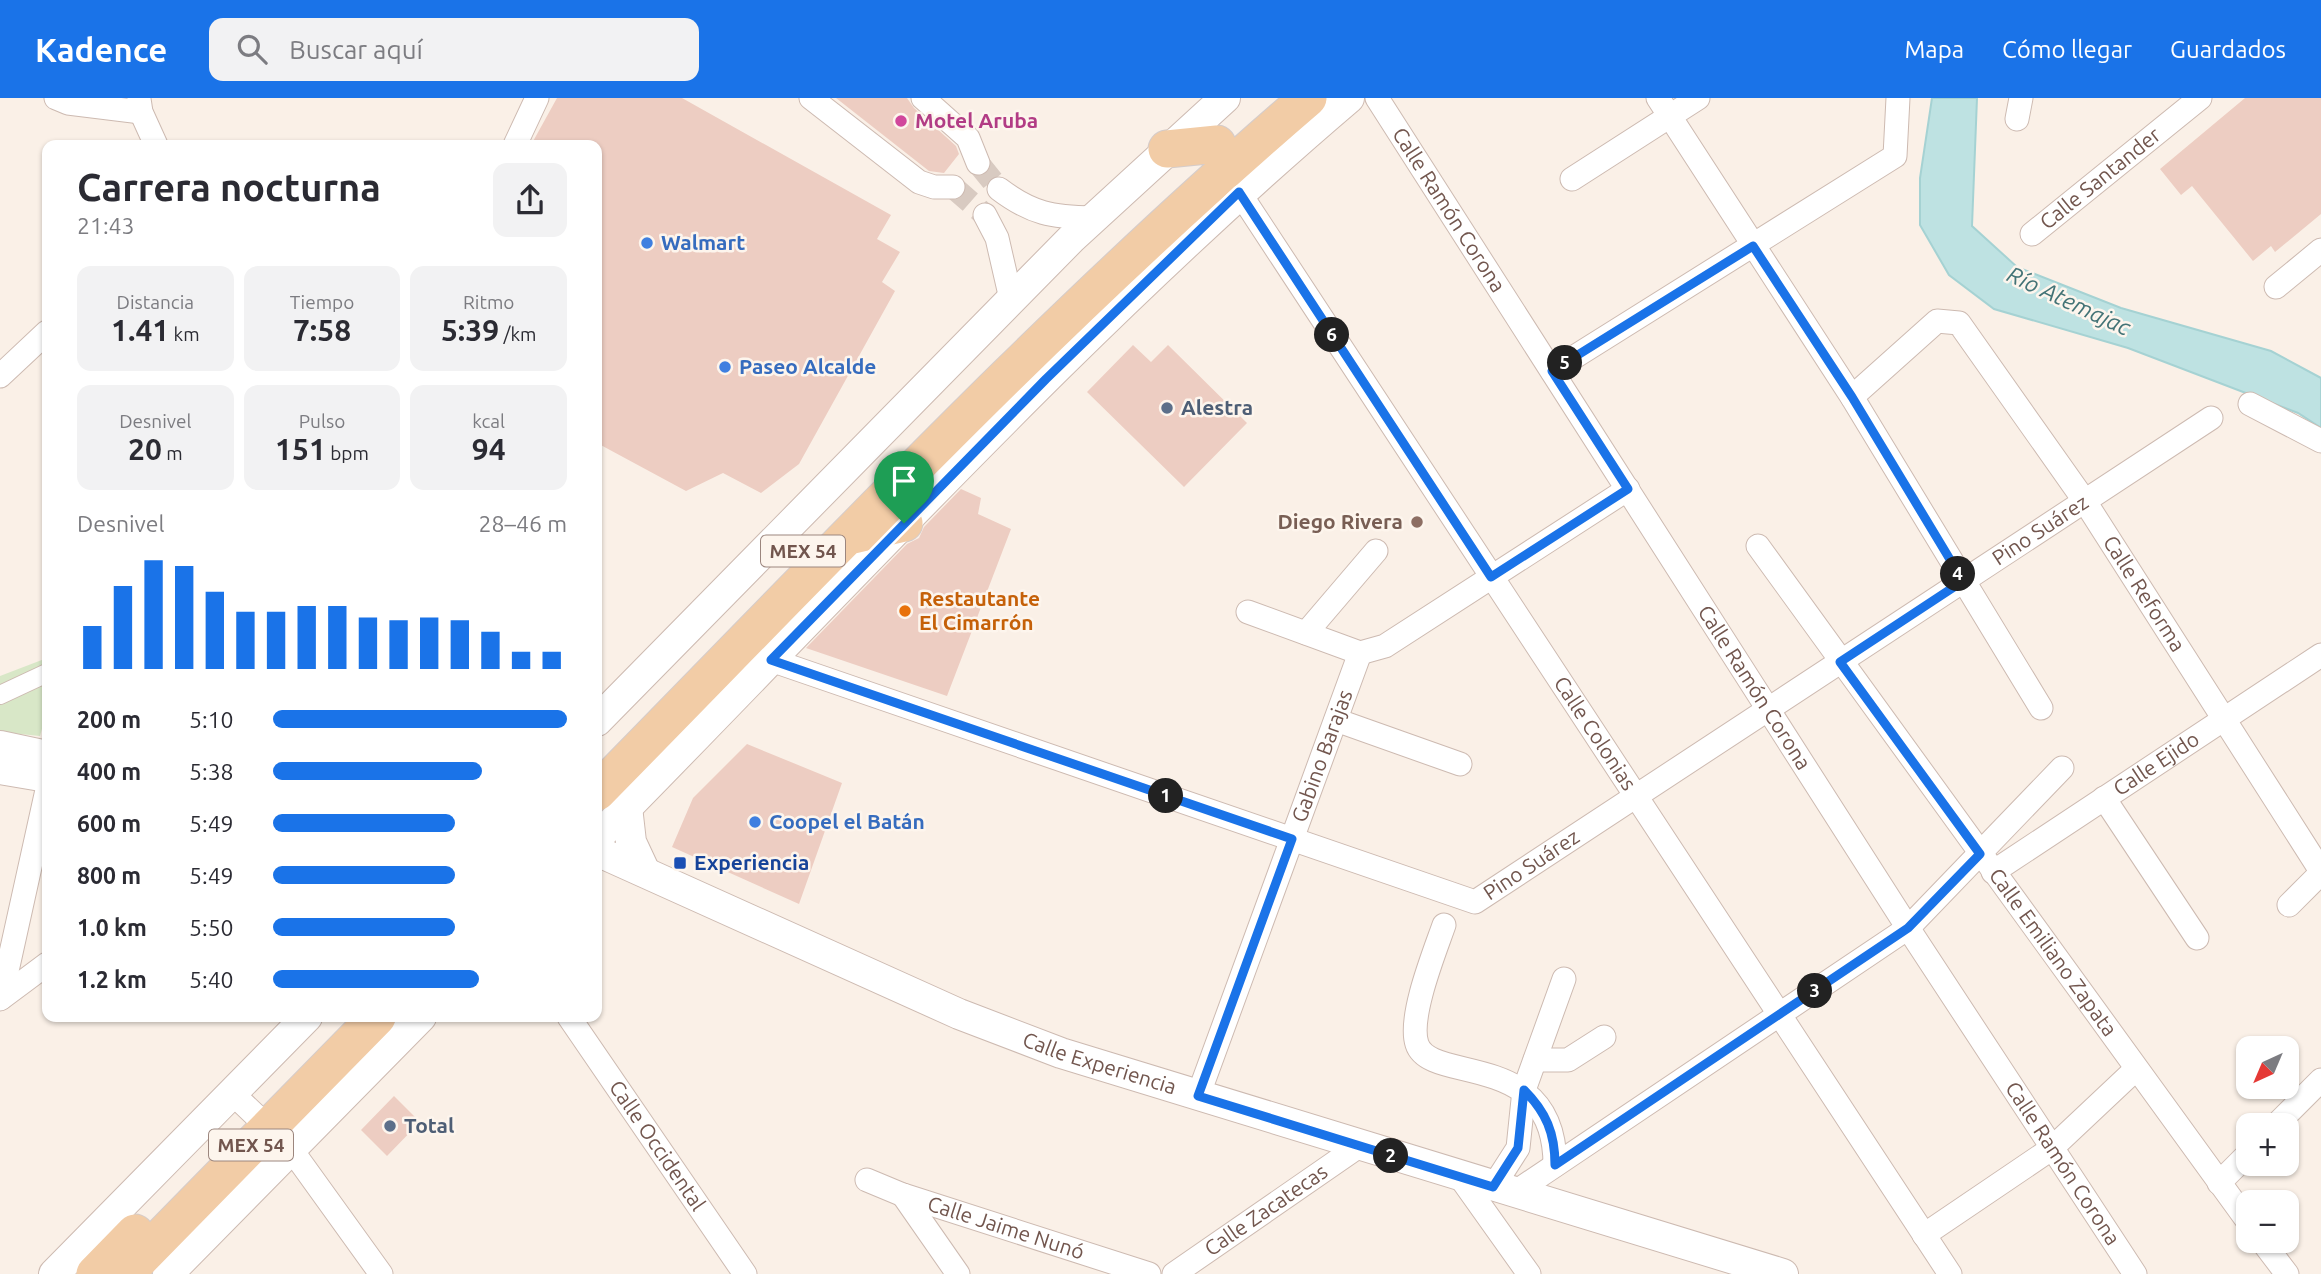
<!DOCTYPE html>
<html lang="es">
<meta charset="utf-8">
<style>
body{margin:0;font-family:Ubuntu,sans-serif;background:#f2f2f3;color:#2b2b33;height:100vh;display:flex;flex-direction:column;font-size:26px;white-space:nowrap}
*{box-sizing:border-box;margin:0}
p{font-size:23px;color:#7c7c81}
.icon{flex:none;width:38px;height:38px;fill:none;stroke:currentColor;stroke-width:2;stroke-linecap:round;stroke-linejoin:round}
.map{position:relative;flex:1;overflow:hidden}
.side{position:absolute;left:42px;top:42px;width:560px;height:882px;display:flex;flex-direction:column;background:#fff;border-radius:14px;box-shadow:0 2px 5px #0004}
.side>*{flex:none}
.needle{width:46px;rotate:224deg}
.fabs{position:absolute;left:2236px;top:938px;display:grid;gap:14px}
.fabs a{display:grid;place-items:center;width:63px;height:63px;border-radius:14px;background:#fff;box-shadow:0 2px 5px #0004;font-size:35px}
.pin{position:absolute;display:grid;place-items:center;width:60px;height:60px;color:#fff;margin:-72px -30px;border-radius:50% 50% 50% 0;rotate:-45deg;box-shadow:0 0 7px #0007}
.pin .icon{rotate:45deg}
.km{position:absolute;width:35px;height:35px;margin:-18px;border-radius:50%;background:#222;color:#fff;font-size:19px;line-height:35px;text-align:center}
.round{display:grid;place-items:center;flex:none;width:74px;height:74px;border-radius:14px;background:#f2f2f3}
.summary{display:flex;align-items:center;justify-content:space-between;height:119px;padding:0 35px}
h1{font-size:38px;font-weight:700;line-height:52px}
.metrics{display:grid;grid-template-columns:repeat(3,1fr);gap:10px;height:119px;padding:7px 35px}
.metrics div{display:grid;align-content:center;border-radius:14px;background:#f2f2f3;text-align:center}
.metrics b{font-size:30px;font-weight:700}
.metrics small{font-size:19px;font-weight:400}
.metrics p{font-size:19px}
.chart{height:196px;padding:14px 35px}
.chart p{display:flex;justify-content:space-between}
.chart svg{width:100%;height:126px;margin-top:7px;stroke:#1a73e8;stroke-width:6}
ul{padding:0 35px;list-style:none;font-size:23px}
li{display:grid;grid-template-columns:112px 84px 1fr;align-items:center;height:52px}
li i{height:18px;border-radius:9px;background:#1a73e8}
header{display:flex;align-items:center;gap:42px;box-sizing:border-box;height:98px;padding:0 35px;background:#1a73e8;color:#fff}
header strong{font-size:33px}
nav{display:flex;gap:38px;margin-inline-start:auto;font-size:24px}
.search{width:490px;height:63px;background:#f2f2f3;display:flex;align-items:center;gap:18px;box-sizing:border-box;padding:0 24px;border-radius:14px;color:#7c7c81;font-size:26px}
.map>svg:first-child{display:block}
.green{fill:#d8e7c7}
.water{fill:#bee2e2;stroke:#a5d2d3;stroke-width:2}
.building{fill:#edcdc2}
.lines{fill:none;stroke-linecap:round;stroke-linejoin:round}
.minor-tunnel{stroke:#d8cac1;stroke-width:23;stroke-dasharray:23 11;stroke-linecap:butt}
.pedestrian-casing{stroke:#cdbab1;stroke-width:20}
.minor-casing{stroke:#cdbab1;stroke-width:25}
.tertiary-casing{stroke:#cdbab1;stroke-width:32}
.primary-casing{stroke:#d5ccca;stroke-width:39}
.pedestrian{stroke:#fff;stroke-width:18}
.minor{stroke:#fff;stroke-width:23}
.tertiary{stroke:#fff;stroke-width:30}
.primary{stroke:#f2cca6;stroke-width:37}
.route-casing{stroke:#fff;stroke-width:14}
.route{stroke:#1a73e8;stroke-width:9}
.hotel-dot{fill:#d1479c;stroke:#fdf5ed;stroke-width:2.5}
.shop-dot{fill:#3f7fe0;stroke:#fdf5ed;stroke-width:2.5}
.service-dot{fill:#5c6f8a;stroke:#fdf5ed;stroke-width:2.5}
.education-dot{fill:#8d6e63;stroke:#fdf5ed;stroke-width:2.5}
.food-dot{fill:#e8710a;stroke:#fdf5ed;stroke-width:2.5}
.transit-dot{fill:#1a4fb4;stroke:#fdf5ed;stroke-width:2.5}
.labels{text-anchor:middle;stroke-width:5;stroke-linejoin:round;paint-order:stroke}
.shield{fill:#fdf5ed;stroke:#9c867e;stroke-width:2}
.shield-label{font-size:19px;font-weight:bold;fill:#72564e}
.hotel-label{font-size:21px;font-weight:bold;fill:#b23c85;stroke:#fdf5ed;text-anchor:start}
.street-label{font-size:21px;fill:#72564e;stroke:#fdf5ed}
.shop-label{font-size:21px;font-weight:bold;fill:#366cbe;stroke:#fdf5ed;text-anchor:start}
.service-label{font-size:21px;font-weight:bold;fill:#4e5e75;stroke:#fdf5ed;text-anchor:start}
.education-label{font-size:21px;font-weight:bold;fill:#785e54;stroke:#fdf5ed;text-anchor:end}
.food-label{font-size:21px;font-weight:bold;fill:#c56008;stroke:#fdf5ed;text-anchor:start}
.transit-label{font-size:21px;font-weight:bold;fill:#164399;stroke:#fdf5ed;text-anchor:start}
.water-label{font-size:23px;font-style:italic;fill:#437376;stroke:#fdf5ed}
</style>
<header>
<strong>Kadence</strong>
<div class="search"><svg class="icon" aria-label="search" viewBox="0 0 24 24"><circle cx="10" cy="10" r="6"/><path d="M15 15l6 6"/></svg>Buscar aquí</div>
<nav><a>Mapa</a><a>Cómo llegar</a><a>Guardados</a></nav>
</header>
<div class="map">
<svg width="2321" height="1176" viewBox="0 0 2321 1176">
<rect width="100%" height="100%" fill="#faf0e7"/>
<path class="green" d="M47 560V613L40 638 0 634V578Z"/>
<path class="water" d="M1932 0H1977L1972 128 2017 169 2121 210 2271 253 2321 280V330L2298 315 2128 250 1994 211 1949 177 1920 127V80Z"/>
<path class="building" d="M557 0H682L891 117 877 141 900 154 882 184 895 193 799 366 761 395 723 375 686 393 597 345V47H531Z
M836 0H907L914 10 956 48 959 56 944 75 929 73Z
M2245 0H2321V116L2275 154 2271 148 2253 163 2192 88 2181 97 2160 71Z
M1133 247 1151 264 1168 247 1247 325 1184 389 1087 294Z
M961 391 981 400 978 416 1011 431 947 598 806 550 907 446 919 440 924 429Z
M747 646 842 685 799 806 672 749 693 700Z
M394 998 420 1024 387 1058 361 1032Z"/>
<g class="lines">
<path class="minor-tunnel" d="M978 65 999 91
M953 89 985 117"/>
<g class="pedestrian-casing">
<path id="pedestrian" d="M0 597 47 575"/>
</g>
<g class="minor-casing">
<g id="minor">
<path d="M56 0 68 5 141 14"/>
<path d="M811 0 919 84 934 89H953"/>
<path d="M923 0 968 40 978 65"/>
<path id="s1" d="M1377 0 1908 830 2135 1176"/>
<path d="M1658 0 1852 299 2041 610"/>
<path d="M139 1 141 14 156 47"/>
<path d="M2017 21 2021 0"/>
<path d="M515 47 537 0"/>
<path d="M1572 81 1698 0"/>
<path d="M999 91C1032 116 1052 119 1093 120"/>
<path id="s2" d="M1239 94 1950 1176"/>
<path d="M985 117 997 140 1011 201"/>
<path id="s3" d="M2032 136 2200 0"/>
<path d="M2276 189 2321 152"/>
<path d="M1552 273 1895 58 1898 0"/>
<path d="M0 278 47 234"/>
<path id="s4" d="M1852 299 1937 223 1959 225 2084 402 2321 773"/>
<path d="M2250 306 2321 343"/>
<path id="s5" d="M1758 448 2249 1125"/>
<path d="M1248 514 1360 555 1385 548 1628 391"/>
<path d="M1306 535 1376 453"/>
<path id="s6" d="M771 562 1475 804 2211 320"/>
<path d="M1336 622 1460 666"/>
<path d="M2104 700 2197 840"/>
<path id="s7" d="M1993 774 2321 557"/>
<path d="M2289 807 2321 775"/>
<path d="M1444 827C1435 853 1408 919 1417 946 1430 987 1555 950 1555 1067"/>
<path d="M1 900 47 692"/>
<path d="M0 901 47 866"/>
<path id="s8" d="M569 919 745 1176"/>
<path d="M1535 962H1568L1604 939"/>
<path d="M232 995 291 1051 381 1176"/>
<path id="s9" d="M1198 998 1360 555"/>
<path d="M2276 1027 2321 982"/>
<path d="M1460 1079 1529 1176"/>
<path id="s10" d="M867 1082 903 1097 1149 1176"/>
<path d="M2219 1085 2249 1055"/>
<path d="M1493 1089 1518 1050 1524 992 1564 881"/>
<path d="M1514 1095 1908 830 2062 670"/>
<path d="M903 1097 958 1176"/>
<path d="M1924 1137 2051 1051 2136 971"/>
<path d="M2262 1143 2287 1176"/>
<path id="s11" d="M1174 1176 1359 1048"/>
</g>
</g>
<g class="tertiary-casing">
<g id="tertiary">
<path d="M597 623 1071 141 1225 0"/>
<path d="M0 648 47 658"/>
<path d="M0 671 47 679"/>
<path d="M627 709 631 744 645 774"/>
<path d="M597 740C844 490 1081 228 1349 0"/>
<path id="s12" d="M597 753 959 916 1061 955 1783 1176"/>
<path d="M54 1176 307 919"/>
<path d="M168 1176 421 919"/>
</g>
</g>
<g class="primary-casing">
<path id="primary" d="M1167 51 1217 46
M849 438 904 425
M597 694C829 458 1056 216 1308 0
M95 1176 135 1135
M125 1176 377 919"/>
</g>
<use href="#pedestrian" class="pedestrian"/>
<use href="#minor" class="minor"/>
<use href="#tertiary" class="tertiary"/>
<use href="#primary" class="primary"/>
</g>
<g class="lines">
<g class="route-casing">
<path id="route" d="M1239 94 1491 479 1628 391 1552 273 1753 148 1852 299 1963 483 1840 564 1980 756 1908 830 1555 1067C1555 1035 1546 1014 1524 992L1518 1050 1493 1089 1198 998 1292 741 771 562 1046 281Z"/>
</g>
<use href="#route" class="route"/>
</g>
<circle class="hotel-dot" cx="901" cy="23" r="7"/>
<g class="shop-dot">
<circle cx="647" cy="145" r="7"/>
<circle cx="725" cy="269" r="7"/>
<circle cx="755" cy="724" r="7"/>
</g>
<g class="service-dot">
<circle cx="1167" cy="310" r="7"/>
<circle cx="390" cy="1028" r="7"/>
</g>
<circle class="education-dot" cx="1417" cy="424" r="7"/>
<circle class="food-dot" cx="905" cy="513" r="7"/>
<rect class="transit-dot" x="673" y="758" width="14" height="14" rx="3.5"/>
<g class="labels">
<g class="shield">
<rect x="761" y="437.5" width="84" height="31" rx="5"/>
<rect x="209" y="1031.5" width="84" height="31" rx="5"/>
</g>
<g class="shield-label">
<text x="803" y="460">MEX 54</text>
<text x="251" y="1054">MEX 54</text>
</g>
<g class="hotel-label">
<text x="915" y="30">Motel Aruba</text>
</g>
<g class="street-label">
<text dy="7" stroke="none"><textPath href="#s3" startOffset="88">Calle Santander</textPath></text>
<text dy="7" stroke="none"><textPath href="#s1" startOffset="133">Calle Ramón Corona</textPath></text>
<text dy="7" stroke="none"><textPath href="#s6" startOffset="1421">Pino Suárez</textPath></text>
<text dy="7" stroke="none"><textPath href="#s4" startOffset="464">Calle Reforma</textPath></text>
<text dy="7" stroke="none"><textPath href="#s1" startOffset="700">Calle Ramón Corona</textPath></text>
<text dy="7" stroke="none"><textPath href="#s2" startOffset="648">Calle Colonias</textPath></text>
<text dy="7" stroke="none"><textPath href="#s9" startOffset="362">Gabino Barajas</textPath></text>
<text dy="7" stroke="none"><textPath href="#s7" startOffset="196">Calle Ejido</textPath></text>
<text dy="7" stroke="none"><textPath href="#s6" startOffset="812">Pino Suárez</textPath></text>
<text dy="7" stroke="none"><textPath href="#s5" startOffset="502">Calle Emiliano Zapata</textPath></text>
<text dy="7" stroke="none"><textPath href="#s12" startOffset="546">Calle Experiencia</textPath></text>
<text dy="7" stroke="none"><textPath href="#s8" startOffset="156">Calle Occidental</textPath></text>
<text dy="7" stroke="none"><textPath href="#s1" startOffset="1267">Calle Ramón Corona</textPath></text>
<text dy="7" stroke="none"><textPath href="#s11" startOffset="112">Calle Zacatecas</textPath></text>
<text dy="7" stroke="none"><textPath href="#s10" startOffset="147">Calle Jaime Nunó</textPath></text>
</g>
<g class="shop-label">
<text x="661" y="152">Walmart</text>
<text x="739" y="276">Paseo Alcalde</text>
<text x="769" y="731">Coopel el Batán</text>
</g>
<g class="service-label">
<text x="1181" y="317">Alestra</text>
<text x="404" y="1035">Total</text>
</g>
<g class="education-label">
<text x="1403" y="431">Diego Rivera</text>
</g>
<g class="food-label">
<text x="919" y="508">Restautante<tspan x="919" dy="24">El Cimarrón</tspan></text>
</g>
<g class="transit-label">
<text x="694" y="772">Experiencia</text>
</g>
<g class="water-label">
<text transform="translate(2069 203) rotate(25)" y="8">Río Atemajac</text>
</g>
</g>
</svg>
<div class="fabs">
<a><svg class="needle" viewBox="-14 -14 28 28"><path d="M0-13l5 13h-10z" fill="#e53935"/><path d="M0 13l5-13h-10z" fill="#7c7c81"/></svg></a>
<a>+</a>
<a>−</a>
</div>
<div class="pin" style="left:904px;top:425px;background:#1e9e55"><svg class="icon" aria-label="arrive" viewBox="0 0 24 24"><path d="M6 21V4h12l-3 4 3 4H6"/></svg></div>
<b class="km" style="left:1166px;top:698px">1</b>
<b class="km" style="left:1391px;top:1058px">2</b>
<b class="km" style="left:1815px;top:893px">3</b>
<b class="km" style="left:1958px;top:476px">4</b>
<b class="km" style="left:1565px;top:265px">5</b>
<b class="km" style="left:1332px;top:237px">6</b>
<section class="side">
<div class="summary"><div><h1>Carrera nocturna</h1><p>21:43</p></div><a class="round"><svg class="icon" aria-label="share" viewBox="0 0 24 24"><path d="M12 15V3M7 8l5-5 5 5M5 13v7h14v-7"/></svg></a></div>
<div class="metrics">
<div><p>Distancia</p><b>1.41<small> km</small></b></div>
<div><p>Tiempo</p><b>7:58</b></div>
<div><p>Ritmo</p><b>5:39<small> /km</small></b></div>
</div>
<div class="metrics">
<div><p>Desnivel</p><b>20<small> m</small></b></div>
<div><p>Pulso</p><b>151<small> bpm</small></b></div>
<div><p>kcal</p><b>94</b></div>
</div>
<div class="chart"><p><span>Desnivel</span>28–46 m</p>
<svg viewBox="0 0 160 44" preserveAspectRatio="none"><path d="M5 44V29M15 44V15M25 44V6M35 44V8M45 44V17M55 44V24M65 44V24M75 44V22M85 44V22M95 44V26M105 44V27M115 44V26M125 44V27M135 44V31M145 44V38M155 44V38"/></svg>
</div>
<ul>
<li><b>200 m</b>5:10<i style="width:100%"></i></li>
<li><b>400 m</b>5:38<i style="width:71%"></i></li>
<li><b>600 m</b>5:49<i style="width:62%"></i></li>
<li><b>800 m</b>5:49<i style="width:62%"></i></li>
<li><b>1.0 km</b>5:50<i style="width:62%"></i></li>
<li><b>1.2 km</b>5:40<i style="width:70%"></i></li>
</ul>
</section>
</div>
